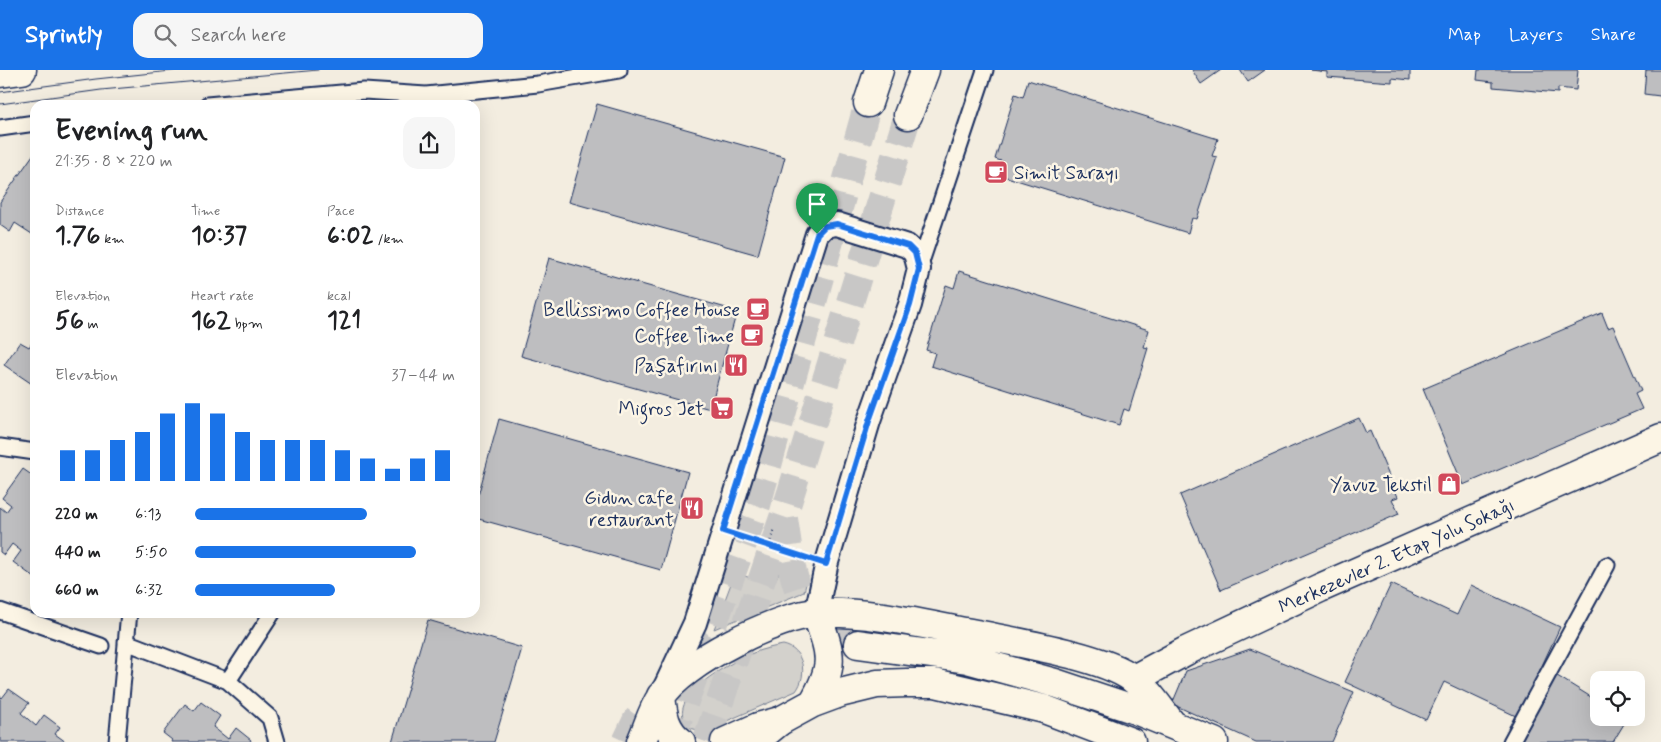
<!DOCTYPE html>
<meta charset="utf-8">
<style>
body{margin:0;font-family:Mynerve,sans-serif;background:#f6f6f6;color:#202124;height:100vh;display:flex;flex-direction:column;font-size:19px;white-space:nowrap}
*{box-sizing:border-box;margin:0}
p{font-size:16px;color:#757577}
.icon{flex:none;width:28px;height:28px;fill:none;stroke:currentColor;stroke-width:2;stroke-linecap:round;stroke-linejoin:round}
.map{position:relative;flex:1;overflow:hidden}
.sheet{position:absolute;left:30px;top:30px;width:450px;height:518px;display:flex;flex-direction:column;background:#fff;border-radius:15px;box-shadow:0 5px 20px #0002}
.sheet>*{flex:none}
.fabs{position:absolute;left:1590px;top:601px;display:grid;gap:10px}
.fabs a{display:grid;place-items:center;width:55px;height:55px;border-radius:10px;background:#fff;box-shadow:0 5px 20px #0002;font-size:25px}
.pin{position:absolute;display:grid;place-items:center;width:42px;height:42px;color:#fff;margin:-51px -21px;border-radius:50% 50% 50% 0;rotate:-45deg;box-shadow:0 0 5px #0007}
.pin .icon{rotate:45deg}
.round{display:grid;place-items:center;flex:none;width:52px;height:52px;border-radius:15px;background:#f6f6f6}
.summary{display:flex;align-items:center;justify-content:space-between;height:85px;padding:0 25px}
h1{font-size:28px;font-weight:800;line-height:38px}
.figures{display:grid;grid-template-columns:repeat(3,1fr);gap:8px;height:85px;padding:5px 25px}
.figures div{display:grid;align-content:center}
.figures b{font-size:25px;font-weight:800}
.figures small{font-size:14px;font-weight:400}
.figures p{font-size:14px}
.chart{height:140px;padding:10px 25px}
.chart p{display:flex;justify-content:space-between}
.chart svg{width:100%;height:90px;margin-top:5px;stroke:#1a73e8;stroke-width:6}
ul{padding:0 25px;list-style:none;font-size:16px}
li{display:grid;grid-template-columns:80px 60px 1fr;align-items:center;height:38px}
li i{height:12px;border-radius:6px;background:#1a73e8}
header{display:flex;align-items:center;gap:30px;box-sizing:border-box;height:70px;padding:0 25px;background:#1a73e8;color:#fff}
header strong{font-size:24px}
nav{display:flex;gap:28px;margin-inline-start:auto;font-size:18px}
.search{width:350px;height:45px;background:#f6f6f6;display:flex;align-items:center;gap:12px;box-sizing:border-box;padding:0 18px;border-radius:15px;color:#757577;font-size:19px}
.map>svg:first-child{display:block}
.green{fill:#d3d1cc;stroke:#778095}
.building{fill:#bebec0;stroke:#1b2f5e}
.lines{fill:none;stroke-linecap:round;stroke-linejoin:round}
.secondary-tunnel{stroke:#c8c7c6;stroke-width:28;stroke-dasharray:28 14;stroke-linecap:butt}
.primary-tunnel{stroke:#c8c7c6;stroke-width:28;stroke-dasharray:28 14;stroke-linecap:butt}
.service-casing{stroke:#1b2f5e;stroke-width:19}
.pedestrian-casing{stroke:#1b2f5e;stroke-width:26}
.minor-casing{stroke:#1b2f5e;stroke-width:31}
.secondary-casing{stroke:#1b2f5e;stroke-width:31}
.primary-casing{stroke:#1b2f5e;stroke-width:31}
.path{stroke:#1b2f5e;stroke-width:3;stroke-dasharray:1 4;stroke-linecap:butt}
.service{stroke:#fcf5e5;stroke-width:15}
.pedestrian{stroke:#fcf5e5;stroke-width:22}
.minor{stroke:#fcf5e5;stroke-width:28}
.secondary{stroke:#fcf5e5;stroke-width:28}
.primary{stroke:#fcf5e5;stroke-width:28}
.tram{stroke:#1b2f5e;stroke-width:1}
.route-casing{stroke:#fff;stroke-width:10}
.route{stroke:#1a73e8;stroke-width:6}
.labels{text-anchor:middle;stroke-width:5;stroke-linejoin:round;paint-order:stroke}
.poi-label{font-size:19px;fill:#1b2f5e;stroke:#fcf5e5;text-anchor:end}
.street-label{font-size:19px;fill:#1b2f5e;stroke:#fcf5e5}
</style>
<header>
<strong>Sprintly</strong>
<div class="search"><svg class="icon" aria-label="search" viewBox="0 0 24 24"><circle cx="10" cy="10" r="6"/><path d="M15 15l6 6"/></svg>Search here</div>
<nav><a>Map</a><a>Layers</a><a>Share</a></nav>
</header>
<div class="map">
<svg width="1661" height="672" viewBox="0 0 1661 672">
<rect width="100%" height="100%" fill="#f3ede0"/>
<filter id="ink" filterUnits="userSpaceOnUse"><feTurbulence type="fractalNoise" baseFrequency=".02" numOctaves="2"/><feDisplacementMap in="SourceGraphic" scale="10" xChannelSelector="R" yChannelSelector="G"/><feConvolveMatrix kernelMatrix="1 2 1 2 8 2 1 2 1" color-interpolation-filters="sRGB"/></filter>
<g filter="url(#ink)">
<path class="green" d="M782 496 808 506 804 522 714 559 735 503 773 515Z
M783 575C804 579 808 605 796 621L706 660C696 660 688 660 684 650 672 623 733 591 753 583 762 579 773 577 783 575Z"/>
<path class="building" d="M1192 0H1221L1201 14Z
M1240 0H1265L1248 12Z
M1311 0H1410V10L1392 8V12L1327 7V2Z
M1478 0H1578L1576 20 1558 18V23L1493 17V12L1477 10Z
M1646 0H1661V30L1660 26 1644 24Z
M1028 10 1218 69 1212 86 1217 87 1197 149 1192 148 1188 163 1000 105 1004 92 995 89 1015 24 1023 27Z
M597 34 785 87 758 185 569 132Z
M35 82V166L15 153 10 162 0 155V132Z
M549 188 737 241 710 339 521 286Z
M959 201 1149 260 1144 277 1148 278 1129 341 1124 339 1119 355 931 296 935 283 926 280 946 215 954 218Z
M1602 243 1608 258 1613 256 1641 321 1635 324 1642 339 1463 415 1423 319Z
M35 269V316L4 295 20 272 29 277Z
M1359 348 1366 363 1370 361 1398 427 1392 429 1399 444 1221 520 1180 425Z
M499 349 688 402 661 500 475 448V437Z
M23 399 33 406 35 403V508L13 492 21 481 12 474 4 485 0 482V437L6 442 11 435 2 428Z
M1391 514 1457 545 1471 515 1560 557 1518 647 1444 612 1426 650 1345 612Z
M428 550 522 578 494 672H392Z
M1250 579 1354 622 1332 672H1256L1172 634 1186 601Z
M1554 604 1599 632V648H1624L1627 649 1613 672H1515Z
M9 619 29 633 21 643 36 656 44 645 60 657 55 664 66 672H0V626L2 628Z
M201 632 220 646 213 657 228 669 236 658 251 670 250 672H171L172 670 163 663 185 634 194 641Z"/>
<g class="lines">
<path class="secondary-tunnel" d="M784 449C791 492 793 542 836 565 842 569 850 571 858 574
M670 672 757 435 868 33
M706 672 784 445 908 45"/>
<path class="primary-tunnel" d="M676 602 710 566
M626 672 636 651 647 636"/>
<g class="service-casing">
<path id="service" d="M207 35 364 21 426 25 538 14 619 0
M0 58 35 53
M919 198 985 0
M0 377 35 382
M0 541 101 576
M126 572 228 611 270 648 277 672
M228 611 273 542
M117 672 129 542
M1511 672 1607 495"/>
</g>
<g class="pedestrian-casing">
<path id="pedestrian" d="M664 619 695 553 817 164 825 156 837 154 907 176 915 183 919 199 910 235 869 351 827 492 816 543"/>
</g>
<g class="minor-casing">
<path id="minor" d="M1134 609 1186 581 1320 518 1661 368"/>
</g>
<g class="secondary-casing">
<path id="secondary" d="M0 3 22 0
M868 33 879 0
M908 45 925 0
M858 574 967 589 1055 613 1133 639 1214 672
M661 626C663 645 665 660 681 672
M813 633C836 594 831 584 816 543
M641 672C648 657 652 640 661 627 681 593 780 544 819 543 872 541 925 555 976 564 1015 572 1102 586 1132 608 1148 620 1160 639 1172 654
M725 672 758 657 780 651 813 633 840 623 877 614 907 613H935L1044 639 1131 672"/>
</g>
<g class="primary-casing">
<path id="primary" d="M757 672 764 664 780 651"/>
</g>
<path class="path" d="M747 469 803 487
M769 476 775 458"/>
<use href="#service" class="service"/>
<use href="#pedestrian" class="pedestrian"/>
<use href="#minor" class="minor"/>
<use href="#secondary" class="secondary"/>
<use href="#primary" class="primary"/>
<path class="tram" d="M0 22 96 9 180 0
M0 34 101 20 318 0"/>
</g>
</g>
<g class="lines" filter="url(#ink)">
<g class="route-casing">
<path id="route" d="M837 154 908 176 915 183 919 199 910 235 869 351 826 494 723 461 817 164 825 156Z"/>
</g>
<use href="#route" class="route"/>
</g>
<defs>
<g id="cafe-square" transform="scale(1.25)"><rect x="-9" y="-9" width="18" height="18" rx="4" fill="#d1495b" stroke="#fcf5e5"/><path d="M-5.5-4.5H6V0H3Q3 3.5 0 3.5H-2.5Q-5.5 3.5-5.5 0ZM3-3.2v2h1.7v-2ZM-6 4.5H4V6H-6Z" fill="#fff"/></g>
<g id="restaurant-square" transform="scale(1.25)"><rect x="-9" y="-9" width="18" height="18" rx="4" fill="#d1495b" stroke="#fcf5e5"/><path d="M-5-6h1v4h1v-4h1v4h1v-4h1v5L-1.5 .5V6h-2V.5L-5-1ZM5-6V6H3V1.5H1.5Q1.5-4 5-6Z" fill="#fff"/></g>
<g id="supermarket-square" transform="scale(1.25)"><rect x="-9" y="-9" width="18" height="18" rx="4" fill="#d1495b" stroke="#fcf5e5"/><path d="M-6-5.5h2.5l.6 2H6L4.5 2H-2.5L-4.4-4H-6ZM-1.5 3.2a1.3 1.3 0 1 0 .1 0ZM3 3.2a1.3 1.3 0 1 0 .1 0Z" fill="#fff"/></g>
<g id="shop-square" transform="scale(1.25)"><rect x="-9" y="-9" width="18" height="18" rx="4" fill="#d1495b" stroke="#fcf5e5"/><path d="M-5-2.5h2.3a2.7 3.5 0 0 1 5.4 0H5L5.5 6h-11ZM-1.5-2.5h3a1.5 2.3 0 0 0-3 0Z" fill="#fff"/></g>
</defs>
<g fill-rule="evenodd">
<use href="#cafe-square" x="996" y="102"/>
<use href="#cafe-square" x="758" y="239"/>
<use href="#cafe-square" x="752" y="265"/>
<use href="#restaurant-square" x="736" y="295"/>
<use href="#supermarket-square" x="722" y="338"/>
<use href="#shop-square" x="1449" y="414"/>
<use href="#restaurant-square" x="692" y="438"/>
</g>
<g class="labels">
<g class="poi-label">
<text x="1014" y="109" text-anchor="start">Simit Sarayı</text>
<text x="740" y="246">Bellissimo Coffee House</text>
<text x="734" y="272">Coffee Time</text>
<text x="718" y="302">Paşafırını</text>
<text x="704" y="345">Migros Jet</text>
<text x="1432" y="421">Yavuz Tekstil</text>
<text x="674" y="434">Gidun cafe<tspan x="674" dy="22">restaurant</tspan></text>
</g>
<g class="street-label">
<text transform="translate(1396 485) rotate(-24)" y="7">Merkezevler 2. Etap Yolu Sokağı</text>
</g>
</g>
</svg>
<div class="fabs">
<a><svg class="icon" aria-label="locate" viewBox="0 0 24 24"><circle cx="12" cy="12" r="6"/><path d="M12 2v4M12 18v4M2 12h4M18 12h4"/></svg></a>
</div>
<div class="pin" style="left:817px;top:164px;background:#1e9e55"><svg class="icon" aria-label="arrive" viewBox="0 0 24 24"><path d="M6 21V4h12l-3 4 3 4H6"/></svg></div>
<section class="sheet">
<div class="summary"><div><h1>Evening run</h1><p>21:35 · 8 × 220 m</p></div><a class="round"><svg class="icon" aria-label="share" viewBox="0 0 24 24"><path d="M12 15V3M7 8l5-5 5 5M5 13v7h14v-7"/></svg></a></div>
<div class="figures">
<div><p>Distance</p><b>1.76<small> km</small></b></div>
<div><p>Time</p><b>10:37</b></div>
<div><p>Pace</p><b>6:02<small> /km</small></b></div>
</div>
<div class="figures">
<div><p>Elevation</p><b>56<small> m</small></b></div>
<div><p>Heart rate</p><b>162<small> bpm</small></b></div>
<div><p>kcal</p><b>121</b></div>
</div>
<div class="chart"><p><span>Elevation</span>37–44 m</p>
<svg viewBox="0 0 160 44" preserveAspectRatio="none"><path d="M5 44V29M15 44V29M25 44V24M35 44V20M45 44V11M55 44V6M65 44V11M75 44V20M85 44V24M95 44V24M105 44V24M115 44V29M125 44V33M135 44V38M145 44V33M155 44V29"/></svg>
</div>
<ul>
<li><b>220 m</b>6:13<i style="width:66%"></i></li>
<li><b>440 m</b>5:50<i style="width:85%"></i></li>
<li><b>660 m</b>6:32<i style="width:54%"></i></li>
</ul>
</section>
</div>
